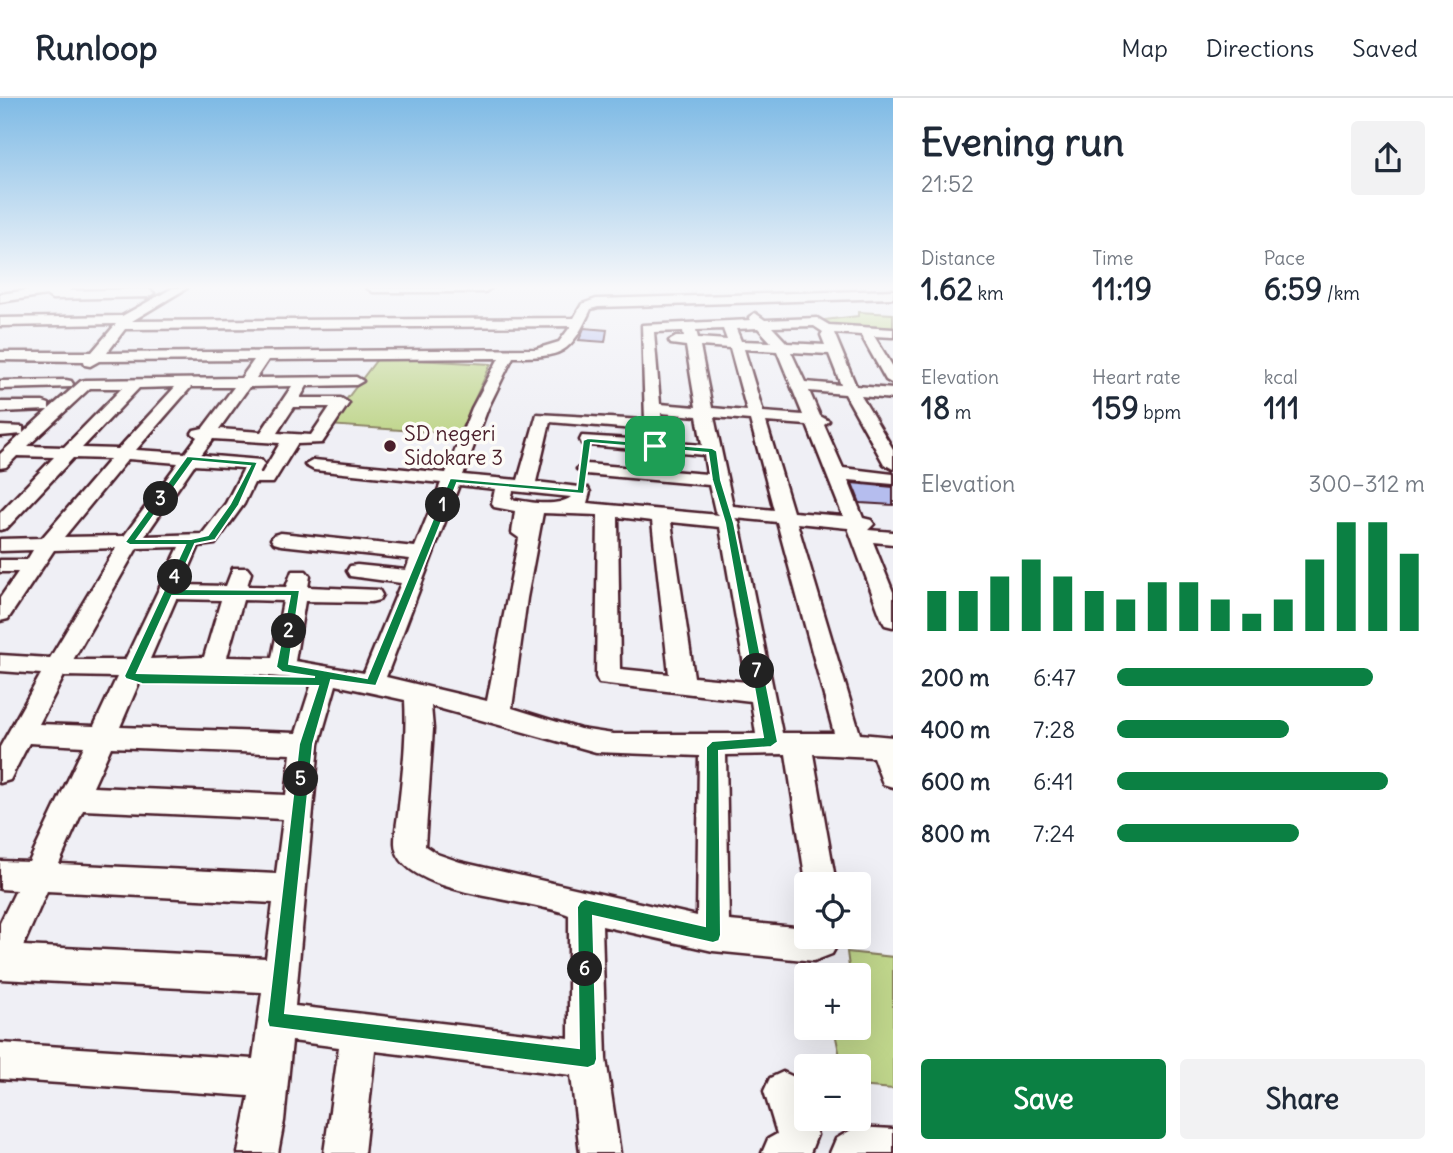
<!DOCTYPE html>
<meta charset="utf-8">
<style>
body{margin:0;font-family:Delius,sans-serif;background:#f2f2f3;color:#1f2937;height:100vh;display:flex;flex-direction:column;font-size:26px;white-space:nowrap}
*{box-sizing:border-box;margin:0}
p{font-size:23px;color:#747a83}
.icon{flex:none;width:38px;height:38px;fill:none;stroke:currentColor;stroke-width:2;stroke-linecap:round;stroke-linejoin:round}
.map{position:relative;flex:1;overflow:hidden}
.panel{display:flex;flex-direction:column;background:#fff;width:560px}
.panel>*{flex:none}
.fabs{position:absolute;left:794px;top:774px;display:grid;gap:14px}
.fabs a{display:grid;place-items:center;width:77px;height:77px;border-radius:7px;background:#fff;box-shadow:0 7px 28px #0002;font-size:35px}
.pin{position:absolute;display:grid;place-items:center;width:60px;height:60px;color:#fff;margin:-30px;border-radius:14px;box-shadow:0 4px 10px #0006}
.km{position:absolute;width:35px;height:35px;margin:-18px;border-radius:50%;background:#222;color:#fff;font-size:19px;line-height:35px;text-align:center}
.round{display:grid;place-items:center;flex:none;width:74px;height:74px;border-radius:7px;background:#f2f2f3}
.headline{display:flex;align-items:center;justify-content:space-between;height:119px;padding:0 28px}
h1{font-size:38px;font-weight:800;line-height:52px}
.figures{display:grid;grid-template-columns:repeat(3,1fr);gap:10px;height:119px;padding:7px 28px}
.figures div{display:grid;align-content:center}
.figures b{font-size:30px;font-weight:800}
.figures small{font-size:19px;font-weight:400}
.figures p{font-size:19px}
.chart{height:196px;padding:14px 28px}
.chart p{display:flex;justify-content:space-between}
.chart svg{width:100%;height:126px;margin-top:7px;stroke:#0b8043;stroke-width:6}
.action{display:flex;gap:14px;margin-top:auto;padding:14px 28px}
.action a{flex:1;height:80px;border-radius:7px;background:#0b8043;color:#fff;font-size:28px;font-weight:800;line-height:80px;text-align:center}
.action a+a{background:#f2f2f3;color:#1f2937}
ul{padding:0 28px;list-style:none;font-size:23px}
li{display:grid;grid-template-columns:112px 84px 1fr;align-items:center;height:52px}
li i{height:18px;border-radius:9px;background:#0b8043}
header{display:flex;align-items:center;gap:42px;box-sizing:border-box;height:98px;padding:0 35px;background:#fff;border-bottom:2px solid #e0e1e3}
header strong{font-size:33px}
nav{display:flex;gap:38px;margin-inline-start:auto;font-size:24px}
main{display:flex;flex:1;min-height:0}
.map>svg:first-child{display:block}
.green{fill:#bfd58b;stroke:#847a5b;stroke-width:2}
.lines{fill:none;stroke-linecap:round;stroke-linejoin:round}
.stream{stroke:#6a8198;stroke-width:2.5}
.building{fill:#b5bdee;stroke:#4a1f2b;stroke-width:2}
.minor-casing{stroke:#4a1f2b;stroke-width:5}
.minor{fill:#fdfcf7;fill-rule:evenodd}
.route{fill:#0b8043;stroke:#fff;stroke-width:2;fill-rule:evenodd}
.poi-dot{fill:#4a1f2b;stroke:#fdfcf7;stroke-width:2.5}
.labels{text-anchor:middle;stroke-width:7;stroke-linejoin:round;paint-order:stroke}
.far-poi-label{font-size:21px;fill:#4a1f2b;stroke:#fdfcf7;text-anchor:start}
</style>
<header>
<strong>Runloop</strong>
<nav><a>Map</a><a>Directions</a><a>Saved</a></nav>
</header>
<main>
<div class="map">
<svg width="893" height="1055" viewBox="0 0 893 1055">
<rect width="100%" height="100%" fill="#efeff5"/>
<filter id="ink" filterUnits="userSpaceOnUse"><feTurbulence type="fractalNoise" baseFrequency=".0143" numOctaves="2"/><feDisplacementMap in="SourceGraphic" scale="14" xChannelSelector="R" yChannelSelector="G"/><feConvolveMatrix kernelMatrix="1 2 1 2 8 2 1 2 1" color-interpolation-filters="sRGB"/></filter>
<g filter="url(#ink)">
<path class="green" d="M858 214 893 216V233L831 230 824 222 858 218Z
M378 260 491 266 459 336 327 327Z
M847 854 893 859V991L859 988V968H842L834 930 859 929V877H850Z"/>
<g class="lines">
<path class="stream" d="M0 195 36 190"/>
</g>
<path class="building" d="M584 230 607 232 605 244 579 242Z
M852 385 893 389V407L860 405Z"/>
<g class="lines">
<g class="minor-casing">
<path id="minor" d="M44 190H73L69 193 148 191 154 195 148 199 52 201 46 197 0 204V196Z
M173 190H187L132 223 574 220 582 206 596 201 893 192V200L598 209 591 211C570 257 562 259 513 259L488 310 463 377 518 382 537 316 645 322 642 227 751 222 749 219 755 215 765 222 817 220 829 227 893 231V239L874 238 893 269V286L886 282 861 237 834 235 856 288 893 291V301L861 298 893 351V371L884 366 845 296 809 293 820 318 829 323 824 327 843 370 893 376V386L848 382 863 420 871 422 874 426 868 432 893 434V446L873 444 893 494V529L885 527 882 522 848 430 797 425 860 636 893 639V689L883 686 873 659 813 656 836 786H807V791L786 656 726 657 729 823 807 830V838H842L832 856 814 863 713 853 602 828 606 961 620 1055H580L571 977 375 953 364 1055H324L339 949 292 943 284 1023 278 1055H238L249 998 0 981V945L253 961 262 894 0 881V825L16 792 0 791V763L29 764 84 648 29 645 10 682 0 685V649L41 576 0 573V557L50 560 116 450 54 452 8 521 0 523V500L18 474H0V462H27L33 452 0 453V441L42 440 110 361 73 360 7 430 0 432V415L54 359 17 358 6 369 0 370V356L22 336 0 338V328L23 329V335L48 312 0 314V304H43L49 306V311L81 283 86 282 241 280 254 262 99 263 90 268 85 267 84 263 0 262V254H92L116 226 0 228V220L122 218ZM571 228 559 244 536 251 107 255 125 231ZM814 228 823 234 821 237 825 247 787 245 772 229ZM758 230 771 244 741 243 736 231ZM723 231 727 242 698 240 696 232ZM683 233 684 239H676L669 243 671 246 686 248 696 309 660 306 654 234ZM700 248 730 250 747 313 712 310ZM744 251 777 253 803 317 763 314ZM791 254 829 256 841 287 805 284ZM499 260 472 310 446 375 314 362 305 367 314 372 441 385 415 449 281 435 274 437 271 441 274 445 281 447 410 461 406 472 357 467 350 468 347 473 350 478 401 485 364 575 295 563 305 503 371 504 379 502 382 497 379 492 308 489 310 478 306 473H292L286 489 247 488 251 475 247 470H233L226 488 182 487 199 448 215 446 244 406 254 385H273L297 346 322 345 349 305 341 300H300L307 288 356 287 363 283 356 279 256 280 268 262ZM292 288 261 334 219 331 249 289ZM175 289 118 351 82 350 139 290ZM191 289H234L203 330 194 332 192 335 197 339 185 355 136 352ZM90 290H122L64 349 28 348ZM294 309H330L311 337 277 335ZM661 315 697 318 702 347 663 344ZM714 319 750 322 774 412 733 408ZM550 324 646 332V342L582 338 580 342 582 346 588 347 704 357 707 376 586 366 577 371 586 376 709 387 715 413 719 417 587 405 590 394 588 390 536 384ZM766 324 807 327 843 418 793 414ZM213 341 280 345 262 375H259L264 366 261 362 201 357ZM128 361 178 365 124 438 64 439ZM194 367 244 370 226 405 202 436 145 438ZM459 387 495 391 492 405 494 409 515 413 512 435 519 440 487 603 386 579ZM513 393 571 399C556 410 529 404 511 401ZM543 415 598 417 596 579 599 585 751 603 756 636H613L580 631 512 610 527 500ZM618 419 652 423 669 576 620 571ZM735 420 777 424 834 635H782L739 424ZM671 424 720 429 747 584 694 579ZM179 449 125 562H73L137 450ZM176 501 221 502 204 559 150 561ZM243 502 283 503 272 560 227 559ZM246 576 313 582 296 635 120 629 142 578ZM64 578 117 579 94 628 39 626ZM336 587 405 602C407 638 403 672 399 708 398 720 395 733 395 745 397 798 532 800 569 817V940L295 908 319 646ZM431 608 596 654 699 658 697 818 460 764 437 756 425 748 433 631ZM111 649 291 656 286 697 93 689ZM83 712 283 721 276 776 59 766ZM47 793 273 805 266 860 23 848Z
M367 190H491L485 194H373Z
M66 282 71 283 73 286 71 289 0 291V283Z
M783 974 796 980 807 1007V1020H811L817 1037 810 1055H762L768 1041 777 1036 764 993 770 980Z
M856 1029 893 1031V1055H830L836 1041Z"/>
</g>
<use href="#minor" class="minor"/>
</g>
</g>
<linearGradient id="sky" x2="0" y2="1"><stop stop-color="#7ebae5"/><stop offset="0.56" stop-color="#f8f8fa"/><stop offset="1" stop-color="#f8f8fa" stop-opacity="0"/></linearGradient>
<rect width="893" height="338" fill="url(#sky)"/>
<path class="route" d="M588 340 712 350 717 353 721 382 734 425 778 644 771 649 719 653 721 837 719 843 713 845 593 818 597 961 595 967 588 970 269 929 267 923 299 646 318 588 142 586 126 581 124 578 185 447H130L125 444 187 358 258 364 239 407 215 442 195 446 175 491 300 492 289 566 367 580 450 380 577 391 583 342ZM591 345 708 355 712 382 725 425 763 639 712 643 706 649 705 828 585 801 580 804 577 809 579 950 285 915 313 646 331 582 376 588 457 385 584 396ZM193 363 250 368 230 406 208 437 191 441H137ZM172 498H290L276 569 282 574 315 579 137 575Z"/>
<circle class="poi-dot" cx="390" cy="348" r="7"/>
<g class="labels">
<g class="far-poi-label">
<text x="404" y="343">SD negeri<tspan x="404" dy="24">Sidokare 3</tspan></text>
</g>
</g>
</svg>
<div class="fabs">
<a><svg class="icon" aria-label="locate" viewBox="0 0 24 24"><circle cx="12" cy="12" r="6"/><path d="M12 2v4M12 18v4M2 12h4M18 12h4"/></svg></a>
<a>+</a>
<a>−</a>
</div>
<div class="pin" style="left:655px;top:348px;background:#1e9e55"><svg class="icon" aria-label="arrive" viewBox="0 0 24 24"><path d="M6 21V4h12l-3 4 3 4H6"/></svg></div>
<b class="km" style="left:443px;top:407px">1</b>
<b class="km" style="left:289px;top:533px">2</b>
<b class="km" style="left:161px;top:401px">3</b>
<b class="km" style="left:175px;top:479px">4</b>
<b class="km" style="left:301px;top:681px">5</b>
<b class="km" style="left:585px;top:871px">6</b>
<b class="km" style="left:757px;top:573px">7</b>
</div>
<section class="panel">
<div class="headline"><div><h1>Evening run</h1><p>21:52</p></div><a class="round"><svg class="icon" aria-label="share" viewBox="0 0 24 24"><path d="M12 15V3M7 8l5-5 5 5M5 13v7h14v-7"/></svg></a></div>
<div class="figures">
<div><p>Distance</p><b>1.62<small> km</small></b></div>
<div><p>Time</p><b>11:19</b></div>
<div><p>Pace</p><b>6:59<small> /km</small></b></div>
</div>
<div class="figures">
<div><p>Elevation</p><b>18<small> m</small></b></div>
<div><p>Heart rate</p><b>159<small> bpm</small></b></div>
<div><p>kcal</p><b>111</b></div>
</div>
<div class="chart"><p><span>Elevation</span>300–312 m</p>
<svg viewBox="0 0 160 44" preserveAspectRatio="none"><path d="M5 44V30M15 44V30M25 44V25M35 44V19M45 44V25M55 44V30M65 44V33M75 44V27M85 44V27M95 44V33M105 44V38M115 44V33M125 44V19M135 44V6M145 44V6M155 44V17"/></svg>
</div>
<ul>
<li><b>200 m</b>6:47<i style="width:83%"></i></li>
<li><b>400 m</b>7:28<i style="width:56%"></i></li>
<li><b>600 m</b>6:41<i style="width:88%"></i></li>
<li><b>800 m</b>7:24<i style="width:59%"></i></li>
</ul>
<div class="action"><a>Save</a><a>Share</a></div>
</section>
</main>
